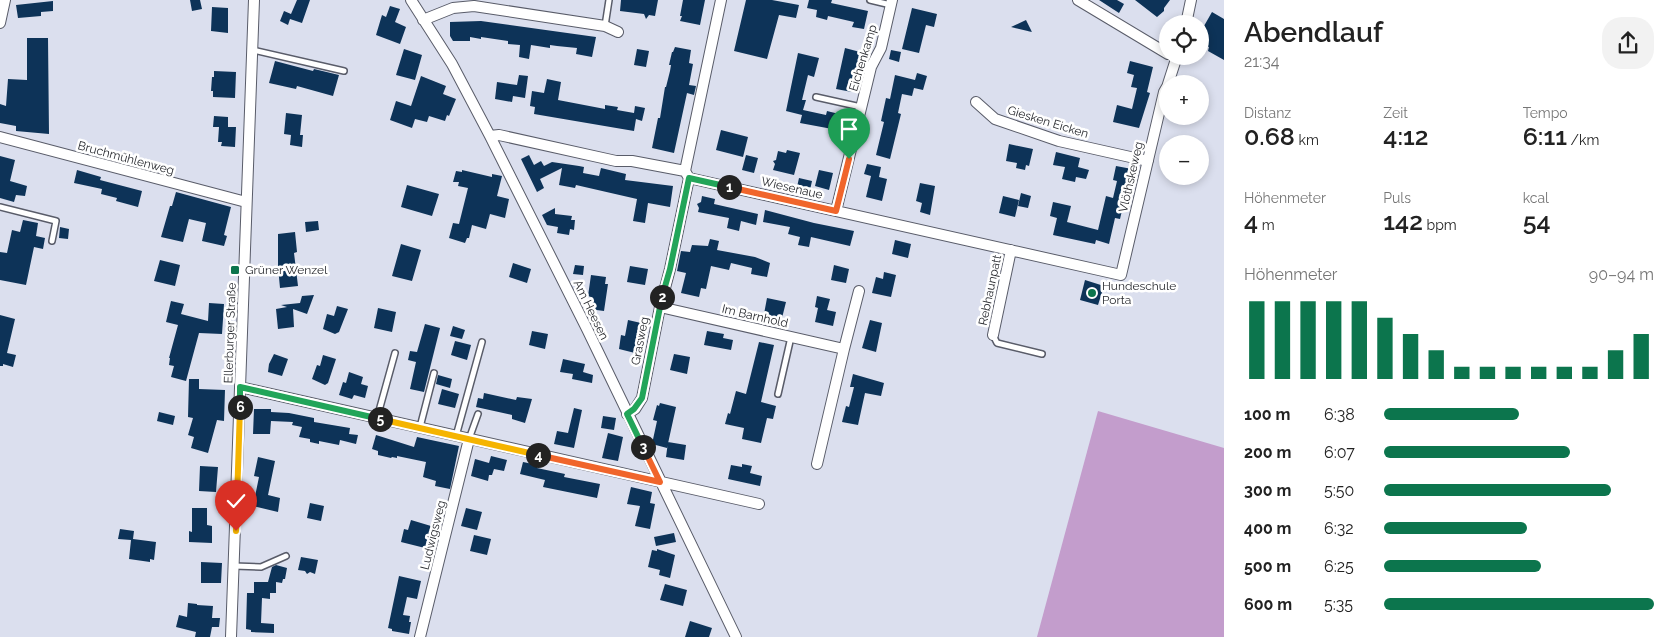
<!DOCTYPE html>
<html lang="de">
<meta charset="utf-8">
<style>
body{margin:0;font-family:Raleway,sans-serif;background:#f2f2f2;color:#222;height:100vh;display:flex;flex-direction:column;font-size:19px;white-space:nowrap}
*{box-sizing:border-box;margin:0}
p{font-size:16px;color:#767676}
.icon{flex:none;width:28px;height:28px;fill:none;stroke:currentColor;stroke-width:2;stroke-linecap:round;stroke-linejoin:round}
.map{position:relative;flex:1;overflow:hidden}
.side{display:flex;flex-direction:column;background:#fff;width:450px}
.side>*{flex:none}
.controls{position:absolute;left:1159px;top:15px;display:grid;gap:10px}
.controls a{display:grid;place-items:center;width:50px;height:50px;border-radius:50%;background:#fff;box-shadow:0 2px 8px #0003;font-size:25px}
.pin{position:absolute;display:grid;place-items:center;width:42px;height:42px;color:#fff;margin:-51px -21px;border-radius:50% 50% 50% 0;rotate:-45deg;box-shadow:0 0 5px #0007}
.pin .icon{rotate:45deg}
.km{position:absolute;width:25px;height:25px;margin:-12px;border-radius:50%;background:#222;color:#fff;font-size:14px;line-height:25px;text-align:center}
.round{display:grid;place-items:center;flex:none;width:52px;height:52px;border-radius:20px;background:#f2f2f2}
.head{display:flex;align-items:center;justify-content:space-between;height:85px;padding:0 20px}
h1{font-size:28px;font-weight:600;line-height:38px}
.figures{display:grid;grid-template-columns:repeat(3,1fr);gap:8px;height:85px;padding:5px 20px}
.figures div{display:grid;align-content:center}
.figures b{font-size:25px;font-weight:600}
.figures small{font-size:14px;font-weight:400}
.figures p{font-size:14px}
.chart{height:140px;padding:10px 20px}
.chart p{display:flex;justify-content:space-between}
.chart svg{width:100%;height:90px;margin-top:5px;stroke:#0c754d;stroke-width:6}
ul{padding:0 20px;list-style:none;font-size:16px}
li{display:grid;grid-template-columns:80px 60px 1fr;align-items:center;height:38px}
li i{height:12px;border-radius:6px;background:#0c754d}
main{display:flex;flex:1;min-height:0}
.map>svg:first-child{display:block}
.forest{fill:#c39dcc}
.building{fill:#0d3358}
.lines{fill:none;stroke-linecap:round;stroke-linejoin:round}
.lane-casing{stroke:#595c69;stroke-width:8}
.street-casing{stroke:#595c69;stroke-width:12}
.lane{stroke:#fff;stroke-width:5}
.street{stroke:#fff;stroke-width:10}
.split-1-casing{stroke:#fff;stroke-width:10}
.split-2-casing{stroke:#fff;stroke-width:10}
.split-3-casing{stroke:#fff;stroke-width:10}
.split-4-casing{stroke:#fff;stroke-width:10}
.split-5-casing{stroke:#fff;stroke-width:10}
.split-6-casing{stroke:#fff;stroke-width:10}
.split-7-casing{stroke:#fff;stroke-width:10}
.split-1{stroke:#f0652b;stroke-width:6}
.split-2{stroke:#22a559;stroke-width:6}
.split-3{stroke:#22a559;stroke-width:6}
.split-4{stroke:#f0652b;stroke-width:6}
.split-5{stroke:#f5b400;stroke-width:6}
.split-6{stroke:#22a559;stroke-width:6}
.split-7{stroke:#f5b400;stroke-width:6}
.poi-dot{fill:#0c754d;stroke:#fff;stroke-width:2}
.labels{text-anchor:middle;stroke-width:5;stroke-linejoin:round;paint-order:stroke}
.street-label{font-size:12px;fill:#282a2f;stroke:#fff}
.poi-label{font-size:12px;fill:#282a2f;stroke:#fff;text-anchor:start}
</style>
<main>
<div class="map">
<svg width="1224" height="637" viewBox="0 0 1224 637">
<rect width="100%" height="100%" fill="#dbdfee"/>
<path class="forest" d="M1098 411 1224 448V637H1037Z"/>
<path class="building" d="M190 0H200L202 9 192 11Z
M297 0H310L302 23 290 19 288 25 280 21 284 11 291 14Z
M621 0H658L655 16 649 15 646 19 644 14 620 11Z
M683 0H705L700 25 680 21 682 16H680Z
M746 0H772L799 5 796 18 779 15 767 59 734 51Z
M809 0H832L831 3 868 11 864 29 852 27 854 22 828 16 827 20 816 17 817 10 807 8Z
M1099 0H1117L1124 4 1119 13Z
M1135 0H1170L1164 8V11L1157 17Z
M53 1V11L41 12V16L18 18 16 5Z
M390 6 400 9 395 22 406 27 400 44 376 35 382 15 386 17Z
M212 7 228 8V33L211 31Z
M912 8 937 14 934 27 926 25 919 53 902 49Z
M1212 12 1224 19V60L1208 51 1209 47 1200 42V33Z
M1026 20 1032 32 1011 27Z
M481 21 596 37 592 57 576 54 577 48 557 46 550 45V48L531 45 529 59 519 57 520 45 508 44V41L481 37V39L470 37V41H453L450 36V22Z
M27 38H48L49 134 16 131V126L0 123V104L6 106 8 79 27 80Z
M675 47 691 50 689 63 693 64 689 85 696 86 694 95 687 93 674 153 652 148 658 118H660L665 87H666L670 71 671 65H669L672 52H673Z
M845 48 860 52 852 92 836 89Z
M404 49 422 55 415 80 396 75Z
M637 49 649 51 646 67 634 65Z
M891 50 901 52 899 62 889 59Z
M798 53 819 58 814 77 808 75 802 100H806L803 110 826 115 827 111 839 114V118L846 120 843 131 800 123 803 111 802 115 786 111Z
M275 61 313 71 314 69 339 75 333 96 297 86 296 89 269 83Z
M1130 61 1153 67 1147 92 1150 93 1139 128 1113 122 1117 105 1132 109 1137 88 1131 87 1134 75 1127 73Z
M214 71 236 72 235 98 213 97V91H211L212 77H214Z
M917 73 927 76 923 90 914 88 912 96 902 94 898 113 901 114 890 159 876 155 884 122 881 121 886 98 890 99 895 75 915 80Z
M519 75 528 76 525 98 513 96 512 102 495 99 497 82 517 85Z
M421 76 446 86 443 94 456 99 449 116 447 115 445 121 429 116 427 122 415 119 412 128 390 120 396 101 411 106Z
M547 79 561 82 558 100 605 109V105L618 107 617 110 634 113 635 106 645 108 642 121 636 119 634 131 534 114 535 107 530 106 532 91 544 93Z
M286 113 302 115 300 135H303L302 147 290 145 291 135 284 134Z
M214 116 228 117V127H236L235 147 221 146 222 142H218L219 127H213Z
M721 130 748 137 743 157 716 150Z
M1009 144 1033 149 1029 166 1026 165 1025 170 1016 168 1017 163 1006 161Z
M787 150 800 153 794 175 773 170 775 164 773 161 776 160 778 151 786 153Z
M1056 152 1080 158 1078 167 1089 170 1086 179 1076 177 1075 182 1062 179 1065 167 1053 165Z
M529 155 534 165 541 161 544 166 552 162 579 166 584 167 583 173 599 176 601 168 626 174 625 180 673 186 670 207 648 203 645 223 633 221 637 199 576 185 575 188 559 185 562 168 540 179 544 188 537 192 521 159Z
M746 155 758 158 754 173 742 170Z
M0 156 15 160 10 181 27 186 25 196 16 195 14 202 0 198Z
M867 164 881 167 879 177 887 179 882 201 866 197 871 176 864 174Z
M1116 166 1132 169 1131 176H1133L1130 190 1127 189 1120 219 1115 218 1109 244 1096 240 1095 244 1053 235 1057 218 1050 216 1053 202 1071 206 1067 222 1098 230 1106 196 1113 198 1117 181 1113 180Z
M77 170 101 177 100 180 142 191 138 207 116 201 117 198 101 194 102 189 74 183Z
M462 170 492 177V174L502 176 497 196 509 199 505 218 490 214 486 229 472 225 469 238H467L465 243 449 238 453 223 459 224 468 188 458 186 459 182H453L456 171 462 172Z
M819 170 833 173 829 190 815 186Z
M799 178 812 181 810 190 797 187Z
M920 183 935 186 930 215 920 212 922 203 916 201Z
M407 185 439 194 432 216 401 207Z
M176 192 231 207 224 235 227 236 224 246 202 241 206 223 189 219 183 242 161 237 170 206H172Z
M1021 193 1031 196 1028 208 1018 206Z
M702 196 715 199 714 204 758 214 756 225 741 221 739 231 727 228 729 218 698 212 699 208 697 204 701 202Z
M1003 196 1019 200 1015 217 999 213Z
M555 208V214L572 216 571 220H575L574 230 570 229 569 235 557 233 558 227 547 225 542 215Z
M765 210 814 223 854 231 850 246 811 237 809 247 798 245 800 237 788 234 790 227 763 222Z
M23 220 38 223 36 236 45 238 43 249 34 247 26 285 0 280V252L7 253 12 230 20 232Z
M318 221 319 230 306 232 305 222Z
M60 227 69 229 68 239 59 238Z
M295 232 297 252 294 253 298 286 280 288 278 267V234Z
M710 239 719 241 717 250 755 257 770 263 767 277 751 274 752 268 731 263 729 270 711 266 706 289 701 288 699 297 681 293 686 273 677 271 681 251 690 252 692 245 708 246Z
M895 240 911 244 908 258 892 254Z
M401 244 421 250 412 281 392 276Z
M160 260 180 265 175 286 154 281Z
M513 263 531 269 527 283 509 277Z
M575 265 584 266 583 275 573 274Z
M834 265 849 269 846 283 831 280Z
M630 266 648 269 645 285 627 282Z
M884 272 896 275 891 297 872 293 876 277 883 279Z
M591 275 606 277 605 284H608L604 311 589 309 591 297 588 296Z
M1085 280 1104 286 1098 305 1080 300Z
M314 295 307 314 293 309 294 327 278 329 276 309 287 307 281 305 300 303 302 296Z
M817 296 830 299 827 310 836 312 833 326 815 322 818 308 815 307Z
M767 298 786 302 782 318 764 314Z
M171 301 184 304 181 314 208 321 209 303 224 304 222 334 199 333 186 381 171 377 174 366 169 365 170 358H169L178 325 166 322Z
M337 306 348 309 339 332 335 334 323 329 327 314 334 316Z
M378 308 396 312 392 332 374 328Z
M0 315 15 319 7 353 16 355 13 367 3 364V366H0Z
M628 320 641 323 638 339H642L639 354 619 349 621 335 625 336Z
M870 320 882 323 876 352 862 348Z
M425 324 440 328 424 392 410 389 416 362 408 360 410 351 417 352Z
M453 326 465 330 462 339 450 336Z
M532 331 548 334 545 349 529 345Z
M707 331 724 334 723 338 733 340 731 350 704 345Z
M455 341 471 345 467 360 451 355Z
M759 342 774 345 761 402 776 406 773 419 767 418 761 443 742 439 744 428 725 424 728 413 730 414 736 391 746 394Z
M274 354 288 359 282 376 268 372 269 364Z
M674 354 690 357 687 374 670 370Z
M323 355 336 359 328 383 325 385 312 379 317 365 320 366Z
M563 359 585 364 583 372 593 375 592 383 572 379 573 374 560 372Z
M349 372 363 377 361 384 368 386 365 398 354 395 352 399 339 395 343 382 346 383Z
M853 374 884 383 881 396 865 393 858 425 842 422 846 406 849 407 854 387H850Z
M438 375 452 379 450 388 436 384Z
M189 379H199V389L225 390 224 421 217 420 208 453 191 448 194 437 188 435 193 418 188 417Z
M442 389 459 394 455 408 438 404Z
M484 393 516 400 517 397 532 399 525 423 512 419V415L476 407 478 398 483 399Z
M660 403 676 407 667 448 652 444 657 421 653 420 657 405 659 406Z
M574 408 582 410 574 448 554 444 557 431 568 433Z
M254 409H271V412L289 413 314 418V422L350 428 349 434 358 435 356 444 340 440 339 445 319 441V444L310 442V439L299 437 302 427 292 425 293 422 271 421 270 434H253Z
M159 412 175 416 173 425 157 421Z
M603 416 616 418 614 430 601 428Z
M608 433 623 437 618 461 602 458Z
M376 435 414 447 417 437 459 446 450 489 435 486 436 481 423 477 426 462 397 456V458L392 457 391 458 378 455V451L372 449Z
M668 442 686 445 684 460 666 457Z
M491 456 507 460 504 471 494 469 492 475H489L488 481 471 476 475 459 489 463Z
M258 457 275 461 268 495 280 498 278 512 253 506 259 477 254 476Z
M523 462 538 465 537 468 565 474 564 477 600 484 597 498 543 487 545 480 520 474Z
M742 464 752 466 750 473 762 476 760 486 728 479 731 465 742 467Z
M200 466 218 467 216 492 199 491Z
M631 487 652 492 650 503 655 504 650 529 635 526 640 506 627 504Z
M310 503 324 506 321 521 307 518Z
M192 508H207V525L212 526V543L189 542V531L192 532Z
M466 508 482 512 477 530 461 526Z
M411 520 431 526 425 548 401 542 404 529 408 530Z
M120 529 134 531 133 539 156 542 154 560 150 559V562L129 559 131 540 118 539Z
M674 533 676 542 656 546 654 537Z
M474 535 491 539 487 555 470 551Z
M657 549 675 555 670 578 659 575 660 570 648 567 652 550 657 551Z
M301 557 318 560 315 574 310 572 307 574 305 571 298 570Z
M201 562 222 563 221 583H201Z
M276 565 287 568 285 579H283L282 583 276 582V593H270V599L262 598 261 623 274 624V633L251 632V630L246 629 247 593H254V582H268L272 567Z
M399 576 421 581 417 599 407 597 403 615 410 616 409 622H411L409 634 392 631V629L388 628Z
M665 584 687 590 683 606 660 600Z
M188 603 197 604V605L213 606 212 618H220L219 627H212L210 637H195L196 632 176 627 179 615 187 617Z
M690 621 712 628 709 637H685Z"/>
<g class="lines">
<g class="lane-casing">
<path id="lane" d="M870 0 891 5
M605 26 609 0
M253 50 344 71
M816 97 861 107
M0 207 56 221 52 241
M993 335 997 343 1042 354
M778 394 791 337
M377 418 395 353
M420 427 434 373
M456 436 482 342
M469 439 478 414
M234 566 261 567 286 556"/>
</g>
<g class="street-casing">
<path id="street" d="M411 0 452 64 490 136 587 329 736 637
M1078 0 1168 54
M423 20 453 8 474 6 605 26 618 32
M0 23 5 0
M1186 24 1191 0
M1168 84 1177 56
M976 102 995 119 1059 141 1148 161
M490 136 499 135 616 161H632L685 171 689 178 1121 275 1164 92 1168 85
M0 137 246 202
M685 171 721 0
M836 211 871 67 881 48 892 0
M660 307 844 349 817 464
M993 335 1011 250
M844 349 859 291
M240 387 759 504
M627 414 635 409 642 398 660 307 670 269 689 178
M231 637 254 0
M420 637 469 439"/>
</g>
<use href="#lane" class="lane"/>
<use href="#street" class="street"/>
</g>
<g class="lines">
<g class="split-1-casing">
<path id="split-1" d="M729 187 836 211 849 159"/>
</g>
<g class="split-2-casing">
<path id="split-2" d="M662 297 670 269 689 178 729 187"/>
</g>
<g class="split-3-casing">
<path id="split-3" d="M643 447 627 414 634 409 642 398 662 297"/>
</g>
<g class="split-4-casing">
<path id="split-4" d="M538 455 660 482 643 447"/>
</g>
<g class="split-5-casing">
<path id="split-5" d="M380 419 538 455"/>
</g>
<g class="split-6-casing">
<path id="split-6" d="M240 407V387L380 419"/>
</g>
<g class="split-7-casing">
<path id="split-7" d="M236 531 240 407"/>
</g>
<use href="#split-1" class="split-1"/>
<use href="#split-2" class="split-2"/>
<use href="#split-3" class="split-3"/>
<use href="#split-4" class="split-4"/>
<use href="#split-5" class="split-5"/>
<use href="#split-6" class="split-6"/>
<use href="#split-7" class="split-7"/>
</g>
<g class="poi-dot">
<rect x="230" y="265" width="10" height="10" rx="2.5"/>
<circle cx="1092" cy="293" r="5"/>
</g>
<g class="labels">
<g class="street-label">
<text transform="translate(863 58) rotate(-73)" y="4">Eichenkamp</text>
<text transform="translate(1048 122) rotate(17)" y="4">Giesken Eicken</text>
<text transform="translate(126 158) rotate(15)" y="4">Bruchmühlenweg</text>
<text transform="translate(1131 177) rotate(-77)" y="4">Vlöthskeweg</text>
<text transform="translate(792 188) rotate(13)" y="4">Wiesenaue</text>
<text transform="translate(990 290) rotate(-78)" y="4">Rebhaunpatt</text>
<text transform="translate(591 310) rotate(64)" y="4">Am Heesen</text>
<text transform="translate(755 316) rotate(13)" y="4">Im Barnhold</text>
<text transform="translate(230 333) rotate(-88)" y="4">Ellerburger Straße</text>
<text transform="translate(640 341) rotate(-79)" y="4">Grasweg</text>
<text transform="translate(433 535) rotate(-76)" y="4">Ludwigsweg</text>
</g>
<g class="poi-label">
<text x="245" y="274">Grüner Wenzel</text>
<text x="1102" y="290">Hundeschule<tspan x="1102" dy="14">Porta</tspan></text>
</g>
</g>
</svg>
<div class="controls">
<a><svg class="icon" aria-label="locate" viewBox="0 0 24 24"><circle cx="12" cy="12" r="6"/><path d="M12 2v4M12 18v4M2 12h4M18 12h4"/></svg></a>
<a>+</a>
<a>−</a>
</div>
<div class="pin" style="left:849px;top:159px;background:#1e9e55"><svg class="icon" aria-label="arrive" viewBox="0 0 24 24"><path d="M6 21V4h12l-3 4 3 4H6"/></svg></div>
<div class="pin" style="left:236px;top:531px;background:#d93025"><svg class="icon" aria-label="check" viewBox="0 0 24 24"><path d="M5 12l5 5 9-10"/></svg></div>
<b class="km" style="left:729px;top:187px">1</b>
<b class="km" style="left:662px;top:297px">2</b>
<b class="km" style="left:643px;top:447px">3</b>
<b class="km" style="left:538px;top:455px">4</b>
<b class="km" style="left:380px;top:419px">5</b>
<b class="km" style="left:240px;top:407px">6</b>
</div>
<section class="side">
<div class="head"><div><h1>Abendlauf</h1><p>21:34</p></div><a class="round"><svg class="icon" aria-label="share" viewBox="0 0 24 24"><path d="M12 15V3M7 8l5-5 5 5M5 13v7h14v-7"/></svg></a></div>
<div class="figures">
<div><p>Distanz</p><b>0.68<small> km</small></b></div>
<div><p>Zeit</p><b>4:12</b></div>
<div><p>Tempo</p><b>6:11<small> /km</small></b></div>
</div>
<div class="figures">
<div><p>Höhenmeter</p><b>4<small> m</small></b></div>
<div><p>Puls</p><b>142<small> bpm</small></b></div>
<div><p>kcal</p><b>54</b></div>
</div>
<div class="chart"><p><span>Höhenmeter</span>90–94 m</p>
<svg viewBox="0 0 160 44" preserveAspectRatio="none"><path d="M5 44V6M15 44V6M25 44V6M35 44V6M45 44V6M55 44V14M65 44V22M75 44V30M85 44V38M95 44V38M105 44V38M115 44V38M125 44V38M135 44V38M145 44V30M155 44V22"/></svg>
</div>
<ul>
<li><b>100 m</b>6:38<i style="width:50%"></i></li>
<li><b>200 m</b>6:07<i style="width:69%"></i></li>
<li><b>300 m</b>5:50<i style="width:84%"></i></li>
<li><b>400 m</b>6:32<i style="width:53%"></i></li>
<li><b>500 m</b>6:25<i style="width:58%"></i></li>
<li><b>600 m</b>5:35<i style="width:100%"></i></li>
</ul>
</section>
</main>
